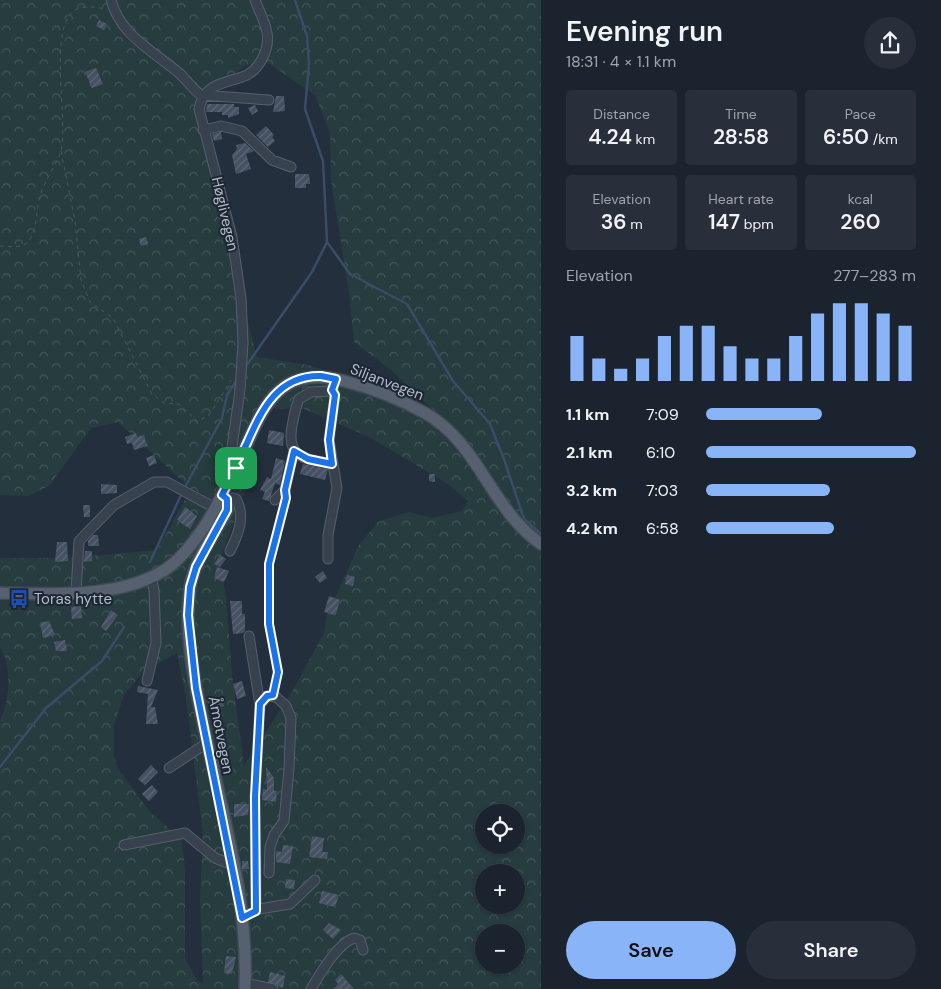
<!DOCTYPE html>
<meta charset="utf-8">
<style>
body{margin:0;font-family:"DM Sans",sans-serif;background:#282f3a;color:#f1f3f6;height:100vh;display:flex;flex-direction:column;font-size:19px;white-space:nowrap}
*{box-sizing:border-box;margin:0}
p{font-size:16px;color:#a0a4aa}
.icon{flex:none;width:28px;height:28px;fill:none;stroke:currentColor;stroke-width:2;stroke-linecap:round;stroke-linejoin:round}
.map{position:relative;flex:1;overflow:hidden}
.details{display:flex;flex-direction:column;background:#1b232e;width:400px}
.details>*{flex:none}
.buttons{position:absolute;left:475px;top:804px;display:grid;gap:10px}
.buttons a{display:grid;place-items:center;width:50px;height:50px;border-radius:50%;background:#1b232e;box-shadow:0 1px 4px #0004,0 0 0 1px #39404a;font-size:25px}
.pin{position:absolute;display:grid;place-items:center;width:42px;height:42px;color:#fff;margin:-21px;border-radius:10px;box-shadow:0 2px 8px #0006}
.round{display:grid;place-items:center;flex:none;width:52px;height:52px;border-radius:26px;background:#282f3a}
.overview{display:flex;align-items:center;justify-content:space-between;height:85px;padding:0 25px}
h1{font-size:28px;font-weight:600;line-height:38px}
.metrics{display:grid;grid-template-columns:repeat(3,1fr);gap:8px;height:85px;padding:5px 25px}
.metrics div{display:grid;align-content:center;border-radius:5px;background:#282f3a;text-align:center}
.metrics b{font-size:21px;font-weight:600}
.metrics small{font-size:14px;font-weight:400}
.metrics p{font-size:14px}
.chart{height:140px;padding:10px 25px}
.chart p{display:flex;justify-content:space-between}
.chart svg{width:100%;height:90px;margin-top:5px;stroke:#8ab4f8;stroke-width:6}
.cta{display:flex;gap:10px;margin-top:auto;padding:10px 25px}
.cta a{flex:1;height:58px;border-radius:30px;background:#8ab4f8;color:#111;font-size:20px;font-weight:600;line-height:58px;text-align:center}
.cta a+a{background:#282f3a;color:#f1f3f6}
ul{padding:0 25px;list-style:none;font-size:16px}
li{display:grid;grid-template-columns:80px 60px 1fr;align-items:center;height:38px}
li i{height:12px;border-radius:6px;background:#8ab4f8}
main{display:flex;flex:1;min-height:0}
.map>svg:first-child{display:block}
.forest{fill:url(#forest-crowns);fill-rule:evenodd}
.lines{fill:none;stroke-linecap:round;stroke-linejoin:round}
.stream{stroke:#394c67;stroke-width:2.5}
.building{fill:url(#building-hatch)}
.minor-casing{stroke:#565f6c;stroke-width:11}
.major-casing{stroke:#414a57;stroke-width:14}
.path{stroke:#44595c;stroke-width:1;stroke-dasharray:4 4;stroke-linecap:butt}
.minor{stroke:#38414e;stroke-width:9}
.major{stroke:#56606e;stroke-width:11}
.route-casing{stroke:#fff;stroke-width:10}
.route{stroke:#1a73e8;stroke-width:6}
.labels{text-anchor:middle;stroke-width:4;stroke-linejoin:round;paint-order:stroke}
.street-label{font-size:15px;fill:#b4bcc9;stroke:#1d2633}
.poi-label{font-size:15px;fill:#b4bcc9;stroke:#1d2633;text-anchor:start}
</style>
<main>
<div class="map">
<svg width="541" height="989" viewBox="0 0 541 989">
<defs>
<pattern id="forest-crowns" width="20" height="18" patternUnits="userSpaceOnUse" patternTransform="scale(1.25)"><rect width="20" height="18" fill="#263c3f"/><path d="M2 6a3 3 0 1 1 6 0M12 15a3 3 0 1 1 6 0" fill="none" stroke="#435659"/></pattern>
<pattern id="building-hatch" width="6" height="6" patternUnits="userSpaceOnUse" patternTransform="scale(1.25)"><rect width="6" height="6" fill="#455162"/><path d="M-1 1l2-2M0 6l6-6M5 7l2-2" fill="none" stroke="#5d6877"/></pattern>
</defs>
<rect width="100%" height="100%" fill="#242f3e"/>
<path class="forest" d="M0 0H541V989H0V720C10 702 12 665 0 647V558H68L157 550 191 489 118 422 91 428 50 485 29 496 0 495ZM268 63 315 95 330 133 331 180 349 293 354 342 390 369 446 422 352 378 308 365 257 357 231 257V243L205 113 211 90 247 65ZM259 408 304 409 369 437 448 484 468 501 462 511 432 518 408 512 378 522 359 545 326 618 324 633 293 690 244 766 232 674 226 597 220 560 253 469ZM177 653 186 698 203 834 200 899 203 984 197 980 185 958V871L182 840 150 812 118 768 114 756V725L124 695 143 672ZM484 812H516V845H484ZM484 872H516V905H484ZM484 932H516V965H484Z"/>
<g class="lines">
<path class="stream" d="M295 0 307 36 309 64 305 109 323 161 327 242
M244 369 312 272 327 242 350 274 407 304 453 381 490 424 504 459 524 519 541 534
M184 489 222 418 227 395 237 380
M150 562 182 493
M0 767 46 708 102 661 124 627"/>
</g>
<path class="building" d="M99 20 107 24 104 30 96 26Z
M96 68 103 84 92 88 85 72Z
M276 96H284L285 111 273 112Z
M207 104H234V107H239V114L228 118V115H222V112H206Z
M255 105 258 111 252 115 248 108Z
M266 126 274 135 272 137 275 141 268 147 256 135Z
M221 132 222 139 214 141 212 134Z
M245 143 254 151 246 154 251 169 236 174 232 155 237 149 236 145Z
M295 174H309L310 184H306V188H295Z
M146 237 148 244 141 246 139 239Z
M269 430 284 433 283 446 267 443Z
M136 433 137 437 144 435 147 446 134 450 132 443 127 444 125 437Z
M154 455 157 463 149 466 146 458Z
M276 458 285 461 280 485 275 483 269 501 262 499 265 492 260 490 267 477 271 479Z
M303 464 328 469 325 480 300 474Z
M429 474H435V482L429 481Z
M101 484 117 485V493L101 494Z
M83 505H90V517H84Z
M185 507 197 516 190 529 177 520Z
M93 535H98L99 546H88V541Z
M57 542H67L68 561 55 562Z
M85 551H92V561L84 562Z
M220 555 226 559 220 567 214 564Z
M217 567 229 571 224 582 214 578Z
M323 571 327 578 320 583 315 577Z
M347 575 355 577 353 586 345 584Z
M329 596 340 600 336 614 334 615 324 612Z
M230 601H242V614H245V631L243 633 233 634Z
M81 606 82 618 72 619 71 607Z
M111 610 118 615 106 631 101 627Z
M49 621 55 635 43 638 40 623Z
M65 640 67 651H56L54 642Z
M242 681 246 696 237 699 233 684Z
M138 686 158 690 151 707H155L158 724H146L148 694 137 692Z
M222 698 224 706 215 709 213 701Z
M151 765 158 772 145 785 138 779Z
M266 767 274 778V791H277L276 802 262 800 263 789 267 790Z
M152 785 158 792 149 801 142 794Z
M234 804H249L248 815 234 817Z
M312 836 324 838 322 852H328L327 859 309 857Z
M283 845 293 846 290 864 276 862V851L282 852Z
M242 861H248L249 869H242Z
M286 879 295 880 294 889 285 888Z
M322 891 339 895 335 907 319 903Z
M329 923 341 930 333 939 323 930Z
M226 956 236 957 232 974 224 973Z
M270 972 285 976 283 988 268 982Z
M341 974 354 989H333L338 984 335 980Z"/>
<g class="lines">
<g class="minor-casing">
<path id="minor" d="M111 0C120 35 153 51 179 73 187 80 192 89 201 95L269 100
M203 130 221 126 242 131 272 160 291 167
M333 464C306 459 286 459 292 426 294 417 295 408 299 399L311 392 330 391 334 386
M236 467 231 454 240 390 243 343 241 298 232 237 199 109C204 84 222 84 242 77 259 72 270 49 267 33 265 21 259 11 255 0
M275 500 285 490 294 451
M227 502 233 498 236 499C246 516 238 535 230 551
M328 559V535L337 488 329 440 335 395 332 389
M76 592 79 541 114 505 154 482H167L215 508
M249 636 260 705 255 797 256 911
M147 681 156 643 154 590 151 578
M260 705 267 696 276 697 286 706 291 718 289 769 284 821 274 835 270 847 269 873
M169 768 207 743
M124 845 185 833 215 858 233 865
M242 918 259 909 290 904 315 880
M245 983 273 989
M311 989C320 974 337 944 354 938L360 940 363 950"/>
</g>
<g class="major-casing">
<path id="major" d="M222 495 227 502V510C214 536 194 559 190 588 184 629 193 673 201 713 219 803 249 896 245 989
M0 593C52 594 125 599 169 567 185 555 197 538 208 521 221 498 233 474 244 450 266 400 282 365 344 381 372 388 400 399 425 413 479 443 491 510 541 544"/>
</g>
<path class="path" d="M61 151 75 221 81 280 90 302 113 318 152 394 164 403 179 404 198 422 210 414 231 380
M0 246C7 246 17 248 23 245 37 240 36 212 39 200 43 182 55 168 61 151 69 124 47 27 75 10 84 5 96 7 105 9
M275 687 278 672 269 624 267 590 269 564 285 502"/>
<use href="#minor" class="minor"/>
<use href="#major" class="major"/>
</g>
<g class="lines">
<g class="route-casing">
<path id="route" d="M321 376 336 379 332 390 335 395 329 440 332 464 308 459 294 451 285 490 286 498 269 564V624L278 672 273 695 267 696 260 704 255 797 256 911 242 918 196 688 188 615 190 587 196 567 227 510V499L222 495C231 478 239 460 247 443 262 409 278 375 321 376Z"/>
</g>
<use href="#route" class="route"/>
</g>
<defs>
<g id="bus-bare" transform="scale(1.5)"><path d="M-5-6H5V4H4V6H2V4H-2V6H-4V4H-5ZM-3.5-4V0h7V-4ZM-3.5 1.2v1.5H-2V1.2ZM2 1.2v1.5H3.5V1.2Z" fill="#1a4fb4" stroke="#1d2633" stroke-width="2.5" paint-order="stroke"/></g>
</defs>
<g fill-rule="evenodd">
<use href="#bus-bare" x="19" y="599"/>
</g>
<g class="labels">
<g class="street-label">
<text transform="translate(225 214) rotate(77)" y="5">Høglivegen</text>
<text transform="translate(387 382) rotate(21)" y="5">Siljanvegen</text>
<text transform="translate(221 735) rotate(79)" y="5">Åmotvegen</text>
</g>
<g class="poi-label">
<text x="34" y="604">Toras hytte</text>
</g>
</g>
</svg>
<div class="buttons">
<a><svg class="icon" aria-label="locate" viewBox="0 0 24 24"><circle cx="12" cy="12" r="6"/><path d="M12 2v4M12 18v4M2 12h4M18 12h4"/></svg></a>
<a>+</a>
<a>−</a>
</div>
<div class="pin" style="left:236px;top:468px;background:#1e9e55"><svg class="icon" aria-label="arrive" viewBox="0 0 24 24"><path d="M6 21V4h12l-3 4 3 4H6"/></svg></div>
</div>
<section class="details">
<div class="overview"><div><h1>Evening run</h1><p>18:31 · 4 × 1.1 km</p></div><a class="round"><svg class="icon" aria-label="share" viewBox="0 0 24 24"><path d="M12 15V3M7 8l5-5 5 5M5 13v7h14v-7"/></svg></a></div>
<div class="metrics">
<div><p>Distance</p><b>4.24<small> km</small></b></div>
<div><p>Time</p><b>28:58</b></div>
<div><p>Pace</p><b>6:50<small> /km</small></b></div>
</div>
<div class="metrics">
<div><p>Elevation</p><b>36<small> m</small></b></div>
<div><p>Heart rate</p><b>147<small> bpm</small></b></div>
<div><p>kcal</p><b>260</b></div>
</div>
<div class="chart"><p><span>Elevation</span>277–283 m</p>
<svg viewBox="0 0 160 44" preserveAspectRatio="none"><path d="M5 44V22M15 44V33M25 44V38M35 44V33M45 44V22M55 44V17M65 44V17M75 44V27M85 44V33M95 44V33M105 44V22M115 44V11M125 44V6M135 44V6M145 44V11M155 44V17"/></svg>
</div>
<ul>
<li><b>1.1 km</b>7:09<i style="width:55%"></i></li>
<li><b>2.1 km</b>6:10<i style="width:100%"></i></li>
<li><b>3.2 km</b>7:03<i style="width:59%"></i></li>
<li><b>4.2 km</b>6:58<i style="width:61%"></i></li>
</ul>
<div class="cta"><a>Save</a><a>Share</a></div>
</section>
</main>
